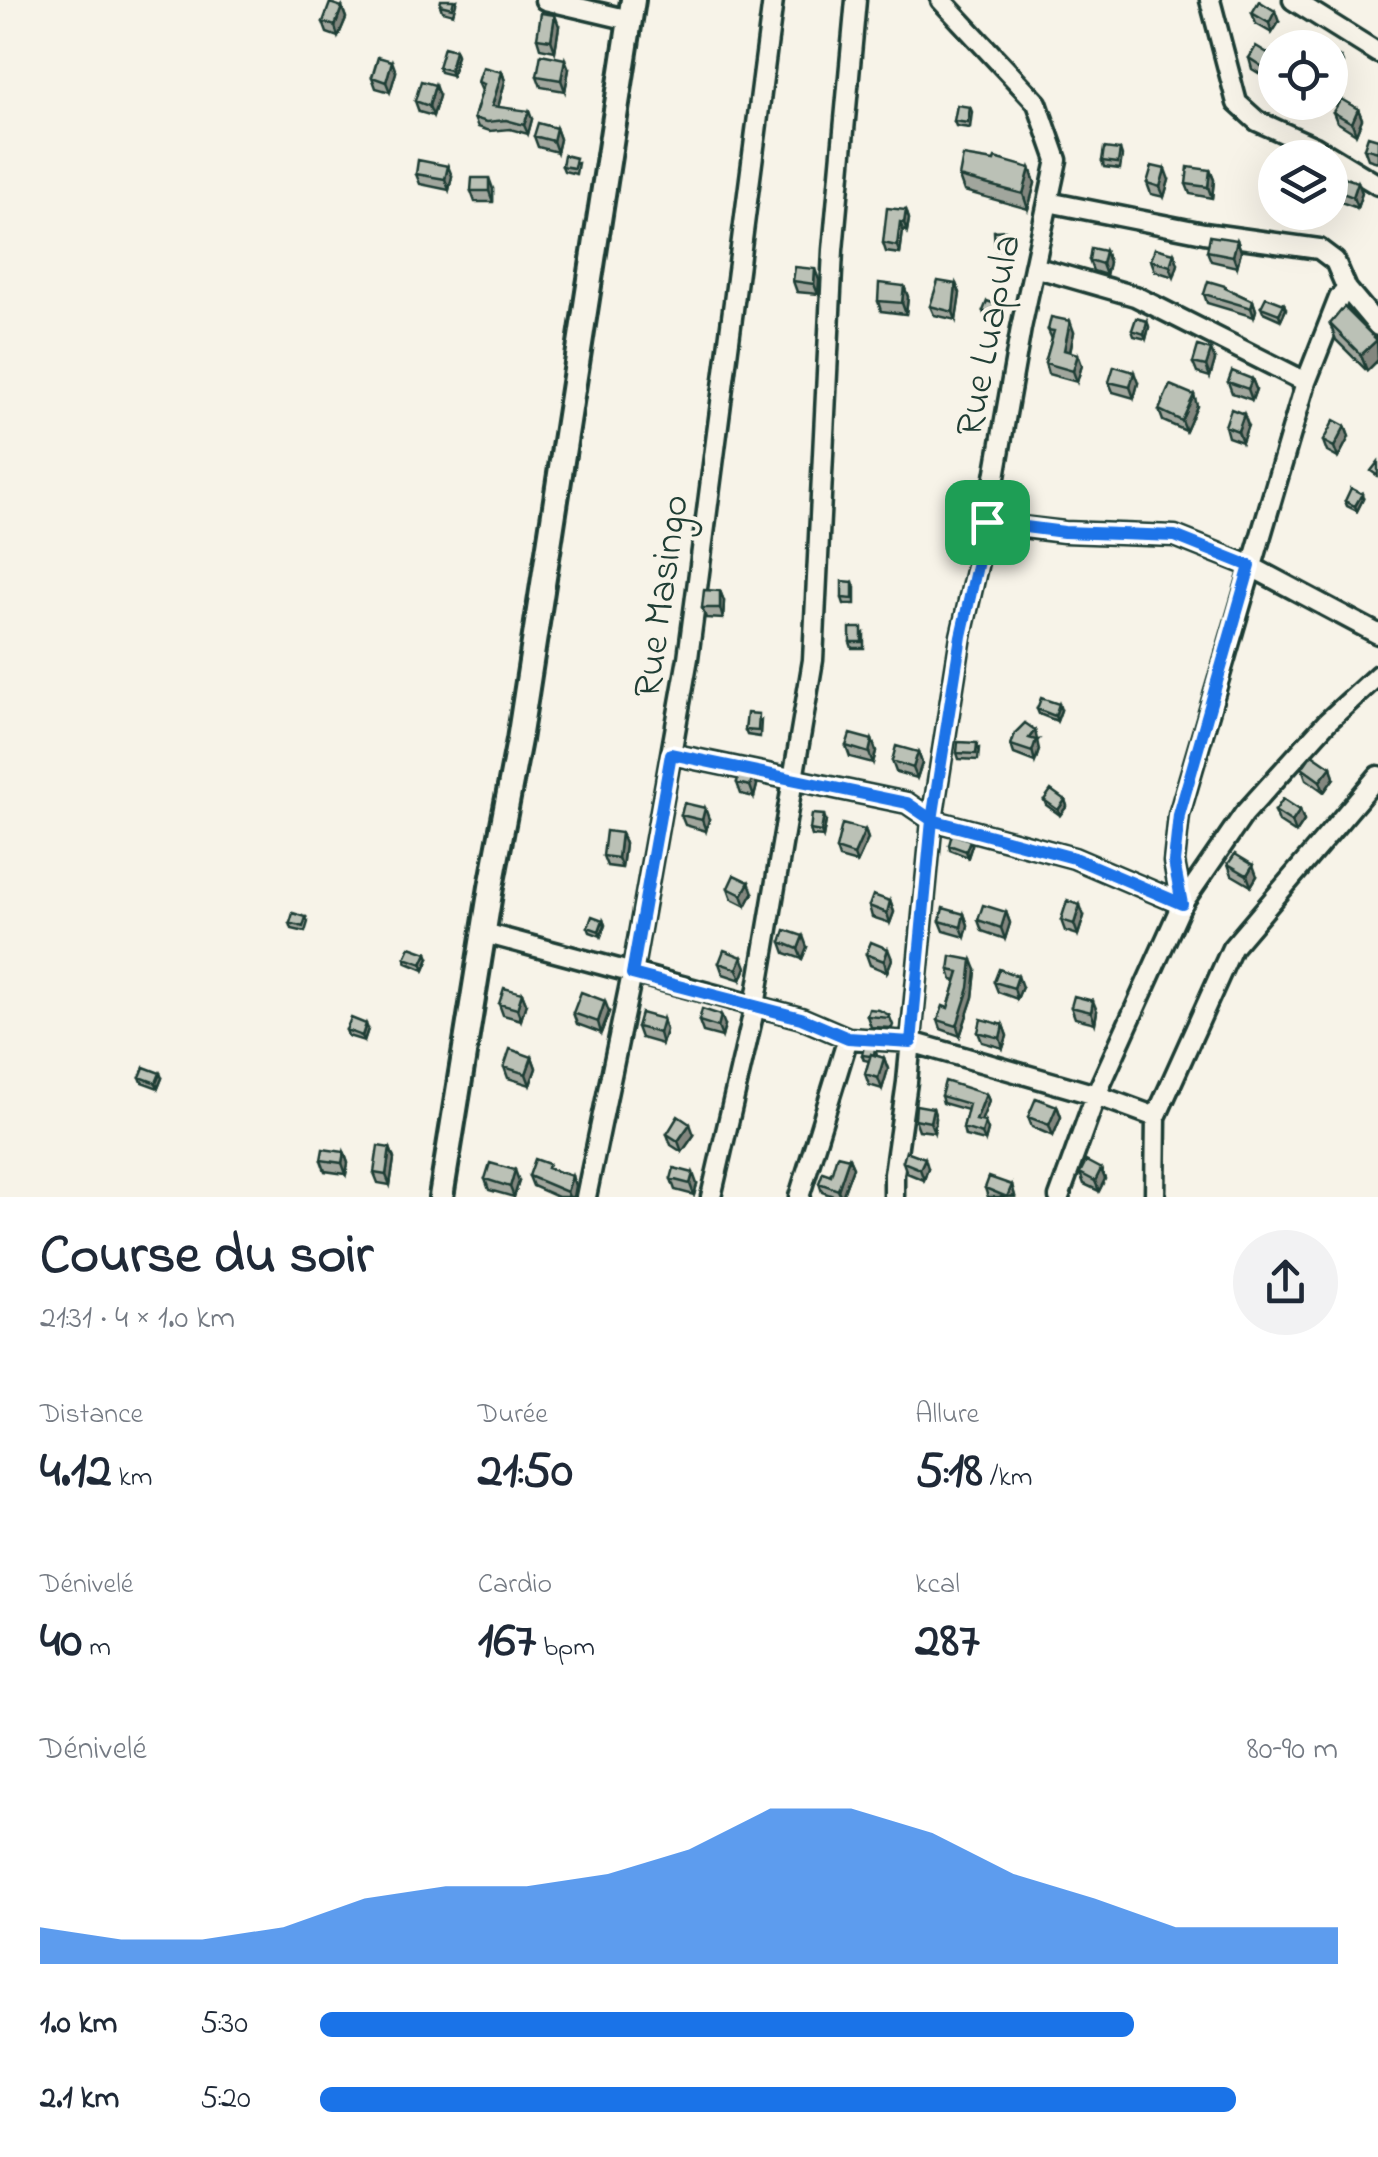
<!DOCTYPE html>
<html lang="fr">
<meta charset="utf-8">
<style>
body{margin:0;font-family:"Indie Flower",sans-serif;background:#f2f2f3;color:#1f2937;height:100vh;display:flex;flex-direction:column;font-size:38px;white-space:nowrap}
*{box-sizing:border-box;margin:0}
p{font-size:32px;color:#747a83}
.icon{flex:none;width:55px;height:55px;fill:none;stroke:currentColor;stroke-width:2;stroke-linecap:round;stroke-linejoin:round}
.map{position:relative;height:1197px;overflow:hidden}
.details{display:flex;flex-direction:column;background:#fff;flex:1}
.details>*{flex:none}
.buttons{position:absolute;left:1258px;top:30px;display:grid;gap:20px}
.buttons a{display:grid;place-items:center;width:90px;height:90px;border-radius:50%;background:#fff;box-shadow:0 10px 40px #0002;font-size:50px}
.pin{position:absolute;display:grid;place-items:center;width:85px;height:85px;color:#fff;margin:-42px;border-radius:20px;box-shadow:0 5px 15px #0006}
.round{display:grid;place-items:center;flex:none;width:105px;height:105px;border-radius:52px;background:#f2f2f3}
.headline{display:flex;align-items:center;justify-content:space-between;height:170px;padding:0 40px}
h1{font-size:55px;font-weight:700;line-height:75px}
.metrics{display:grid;grid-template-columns:repeat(3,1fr);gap:15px;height:170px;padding:10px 40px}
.metrics div{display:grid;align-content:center}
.metrics b{font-size:50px;font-weight:700}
.metrics small{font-size:28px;font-weight:400}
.metrics p{font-size:28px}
.chart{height:280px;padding:20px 40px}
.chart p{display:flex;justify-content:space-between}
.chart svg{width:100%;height:180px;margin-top:10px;fill:#1a73e8;opacity:.7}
ul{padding:0 40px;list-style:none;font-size:32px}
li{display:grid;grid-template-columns:160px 120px 1fr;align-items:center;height:75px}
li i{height:25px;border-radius:12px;background:#1a73e8}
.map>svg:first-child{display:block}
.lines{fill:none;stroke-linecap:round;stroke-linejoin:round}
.street-casing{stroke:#1f3d34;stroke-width:25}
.secondary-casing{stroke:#1f3d34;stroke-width:30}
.street{stroke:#f7f3e8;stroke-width:18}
.secondary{stroke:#f7f3e8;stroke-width:22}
.wall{fill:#a1a69d;stroke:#1f3d34;stroke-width:2.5}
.shaded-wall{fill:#83877f;stroke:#1f3d34;stroke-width:2.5}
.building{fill:#bbc1b6;stroke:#1f3d34;stroke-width:2.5}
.route-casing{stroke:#fff;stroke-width:20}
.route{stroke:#1a73e8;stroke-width:12}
.labels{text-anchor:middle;stroke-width:8;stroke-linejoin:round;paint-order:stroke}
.street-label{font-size:40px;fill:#1f3d34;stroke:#f7f3e8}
</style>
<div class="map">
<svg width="1378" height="1197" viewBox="0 0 1378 1197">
<rect width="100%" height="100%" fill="#f7f3e8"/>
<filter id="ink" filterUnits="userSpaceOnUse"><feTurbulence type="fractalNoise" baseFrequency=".01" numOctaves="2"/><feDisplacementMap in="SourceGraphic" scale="20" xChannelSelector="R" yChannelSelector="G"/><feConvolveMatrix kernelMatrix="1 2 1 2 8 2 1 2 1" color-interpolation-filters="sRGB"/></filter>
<g filter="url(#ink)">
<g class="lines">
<g class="street-casing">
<path id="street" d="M545 0 630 20
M1210 0 1237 103 1257 121 1315 147 1378 185
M1293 0 1378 53
M1048 202 1204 233 1319 249 1335 261 1347 289 1378 326
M1034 267 1135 296 1306 382
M987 523 1064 532 1175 536 1250 566 1378 634
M671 754 907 803 932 820 1074 858 1182 904
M1182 904 1174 862 1179 815 1306 382 1339 298 1347 289
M484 933 801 1018 848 1038 911 1042 1096 1095 1156 1117
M586 1197 632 974 688 658 773 0
M711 1197 755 1006 813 660 833 250 856 0
M799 1197 848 1038
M894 1197V1174L907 1082 932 820 961 636 987 523 1021 328 1057 160 1037 103 941 0
M1059 1197 1096 1095 1182 904 1244 814 1327 722 1378 675
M1155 1197 1156 1117 1232 948 1378 776"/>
</g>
<g class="secondary-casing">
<path id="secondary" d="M441 1197 491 887 519 740 633 0"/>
</g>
<use href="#street" class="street"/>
<use href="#secondary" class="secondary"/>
</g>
<path class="wall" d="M457 0 453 14 442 11 440 5Z
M342 7 346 18 338 37 327 33 323 22Z
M1252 13 1279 22 1272 33 1256 24Z
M559 26 555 51 540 48 537 38Z
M455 50 457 55 452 75 440 72 438 67Z
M1274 57 1275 72 1270 80 1252 69 1249 58Z
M569 69 565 91 541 87 537 76Z
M396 72 390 92 376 88 372 77Z
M502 72 505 81 498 107 532 119 528 134 510 129 490 131 478 127 474 118 482 91 478 82Z
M439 96 433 116 419 112 415 101Z
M970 107 972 112 970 128 956 126 954 121Z
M1358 109 1362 119 1356 134 1337 122 1333 112Z
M556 128 560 139 557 152 538 147 534 136Z
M1378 139V162L1368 159 1364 148Z
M1120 150 1122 156 1120 169 1104 167 1102 161Z
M578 163 576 174 564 171 562 166Z
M1030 168 1035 183 1028 209 964 191 959 177Z
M1210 170 1214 180 1212 198 1190 194 1186 184Z
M416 174 452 176 449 190 420 184Z
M1169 180 1164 197 1151 194 1147 183Z
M1275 180V203L1262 198 1259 188Z
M1358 182 1362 193 1357 208 1335 200 1331 189Z
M493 189V202H475L471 191Z
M906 210 909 219 907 231 903 230 900 254 886 252 883 243Z
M1007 236 1008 253H997L995 248Z
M1237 240 1241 251 1237 267 1211 261 1207 251Z
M1105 251 1109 262 1106 275 1093 271 1089 260Z
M1174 253 1178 264 1174 277 1155 271 1151 260Z
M819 280 818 294 797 292 793 281Z
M956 284 960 293 956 320 934 315 930 306Z
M904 286 908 297 906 314 881 311 878 301Z
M1225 286 1227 289 1253 301 1256 310 1254 317 1207 303 1204 294Z
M1284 304 1286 309 1281 320 1263 312 1261 307Z
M983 311 1003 312 999 322 985 317Z
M1147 321 1149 327 1146 339 1134 336 1132 330Z
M1330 324 1377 340 1378 360 1367 371 1336 340Z
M1048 330 1074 332 1070 352 1082 365 1077 382 1048 374 1045 363 1052 339Z
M1215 360 1210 377 1197 373 1193 363Z
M1252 379 1256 389 1252 400 1232 393 1228 382Z
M1109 382 1138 383 1134 398 1113 392Z
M1194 395 1197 406 1186 431 1163 421 1159 410Z
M1248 425 1242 442 1228 437 1225 426Z
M1345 426 1349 437 1338 458 1327 452 1323 441Z
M1363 499 1357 511 1347 506 1345 501Z
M853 582 855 587V604H844L842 598Z
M720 591 724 601 723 619 706 618 702 608Z
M864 633V648H852L850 642Z
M1037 709 1061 710 1057 721 1039 714Z
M761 720 760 737 747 735 745 730Z
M872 740 876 751 873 763 850 757 846 746Z
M1038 740 1036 742 1039 750 1035 762 1014 754 1011 745Z
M979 748 978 760 959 759 957 753Z
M918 752 922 763 917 778 896 772 892 761Z
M1331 767 1334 778 1324 792 1306 779 1302 768Z
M737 783 757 785 754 797 741 794Z
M1044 800H1065L1067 806 1060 815 1046 805Z
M1300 810 1304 821 1296 833 1279 822 1275 811Z
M681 815 709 819 706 831 685 825Z
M826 821 823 837 812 836 810 830Z
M865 830 868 839 857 863 839 858 836 849Z
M621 833 625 844 622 868 607 866 603 856Z
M949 845H972L968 857 950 850Z
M1228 864 1257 876 1251 886 1232 875Z
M728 888 753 893 746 906 732 899Z
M890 901 894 912 890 923 872 917 869 906Z
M1006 912 1010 923 1005 939 982 931 978 920Z
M964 914 968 925 965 937 944 931 940 921Z
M1084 916 1078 935 1065 931 1061 920Z
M306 917 308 922 305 932 292 929 290 923Z
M603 920 605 925 601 936 590 932 588 927Z
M781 942 807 947 802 959 785 953Z
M866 954 892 959 887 972 870 965Z
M405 958H429L424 970 407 963Z
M719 963 746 967 741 980 723 974Z
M949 970H976L973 997 960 1036 941 1029 938 1020 948 1008 956 981 952 980Z
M994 982 1022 987 1017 999 998 992Z
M522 993 526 1003 521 1020 503 1015 499 1004Z
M1071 1007 1097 1011 1095 1023 1075 1018Z
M609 1012 601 1033 577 1024 573 1013Z
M889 1015 893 1025 892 1028 871 1027 867 1016Z
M663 1019 666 1030 662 1044 641 1038 637 1027Z
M699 1021 725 1025 722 1037 703 1032Z
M1003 1025 1007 1036 1003 1048 982 1042 978 1032Z
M368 1029 364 1041 348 1036 346 1030Z
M875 1047 877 1056 884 1058 888 1069 882 1089 869 1085 865 1074 869 1061 864 1060 862 1055Z
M532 1057 536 1068 530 1085 508 1078 504 1067Z
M140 1077 162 1078 158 1088 142 1082Z
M986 1094 989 1101 981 1121 988 1130 985 1141 965 1136 963 1128 968 1110 943 1103 941 1096Z
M1057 1106 1061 1117 1053 1136 1032 1127 1028 1117Z
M933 1108 936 1118 934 1132 919 1130 915 1119Z
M667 1134 694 1135 682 1152 671 1145Z
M390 1148 394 1159 390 1185 378 1183 374 1173Z
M344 1152 348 1163 346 1174 325 1171 321 1160Z
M849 1158 853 1167 842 1197H836L822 1192 819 1183Z
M903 1162 928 1168 924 1180 907 1173Z
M1101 1169 1105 1179 1099 1191 1084 1184 1080 1173Z
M529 1176H572L575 1186 573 1197H558L533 1186Z
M485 1179 519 1181 514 1197 489 1190Z
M671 1179 697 1184 694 1195 675 1190Z
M1012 1185 1015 1197H988L985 1188Z"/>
<path class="shaded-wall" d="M342 7 346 18 338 37 335 26Z
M1275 11 1279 22 1272 33 1269 23Z
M555 15 559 26 555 51 551 40Z
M455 50 457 55 452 75 450 70Z
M1274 57 1275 72 1270 80 1266 69Z
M1341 58 1343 63 1337 74 1335 69Z
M565 59 569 69 565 91 561 80Z
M392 61 396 72 390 92 386 82Z
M502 72 505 81 496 115 492 106Z
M435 85 439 96 433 116 429 106Z
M1358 109 1362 119 1356 134 1352 123Z
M529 111 532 119 528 134 524 125Z
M556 128 560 139 557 152 553 141Z
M448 166 452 176 449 190 445 179Z
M1030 168 1035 183 1028 209 1023 194Z
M1165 169 1169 180 1164 197 1160 187Z
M1210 170 1214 180 1212 198 1208 187Z
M489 178 493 189V202L489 191Z
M1358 182 1362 193 1357 208 1353 197Z
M906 210 909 219 907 231 904 223Z
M900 222 903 230 900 254 897 246Z
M1237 240 1241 251 1237 267 1233 256Z
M1105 251 1109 262 1106 275 1102 264Z
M1174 253 1178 264 1174 277 1170 266Z
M815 269 819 280 818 294 814 284Z
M956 284 960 293 956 320 953 312Z
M904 286 908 297 906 314 902 303Z
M1253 301 1256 310 1254 317 1251 308Z
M1284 304 1286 309 1281 320 1279 314Z
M1001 306 1003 312 999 322 997 317Z
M1070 321 1074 332 1068 361 1064 350Z
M1147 321 1149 327 1146 339 1144 334Z
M1377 340 1378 360 1367 371 1361 355Z
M1211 350 1215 360 1210 377 1206 366Z
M1078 354 1082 365 1077 382 1073 371Z
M1134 372 1138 383 1134 398 1130 387Z
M1252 379 1256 389 1252 400 1248 389Z
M1194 395 1197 406 1186 431 1182 421Z
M1244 414 1248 425 1242 442 1238 431Z
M1345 426 1349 437 1338 458 1334 447Z
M1362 494 1363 499 1357 511 1355 506Z
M720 591 724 601 723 619 720 608Z
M1059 704 1061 710 1057 721 1055 716Z
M1035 730 1039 750 1035 762 1029 738Z
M872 740 876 751 873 763 869 753Z
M918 752 922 763 917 778 913 768Z
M1331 767 1334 778 1324 792 1320 781Z
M753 774 757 785 754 797 750 786Z
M1065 800 1067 806 1060 815 1058 810Z
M705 808 709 819 706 831 702 820Z
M1300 810 1304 821 1296 833 1292 822Z
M824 815 826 821 823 837 821 832Z
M865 830 868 839 857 863 854 855Z
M621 833 625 844 622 868 618 858Z
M970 840 972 845 968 857 966 851Z
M1253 865 1257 876 1251 886 1247 875Z
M749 882 753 893 746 906 742 895Z
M890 901 894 912 890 923 887 913Z
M1080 905 1084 916 1078 935 1074 924Z
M1006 912 1010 923 1005 939 1001 928Z
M964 914 968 925 965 937 961 927Z
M603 920 605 925 601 936 599 931Z
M803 936 807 947 802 959 798 949Z
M888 949 892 959 887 972 884 961Z
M427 953 429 958 424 970 422 964Z
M742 957 746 967 741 980 737 969Z
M972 960 976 970 973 997 960 1036 957 1026Z
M1018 976 1022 987 1017 999 1014 988Z
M522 993 526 1003 521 1020 517 1009Z
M605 1001 609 1012 601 1033 598 1022Z
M1093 1001 1097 1011 1095 1023 1091 1012Z
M721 1015 725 1025 722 1037 718 1027Z
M663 1019 666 1030 662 1044 659 1033Z
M366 1024 368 1029 364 1041 362 1036Z
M1003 1025 1007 1036 1003 1048 1000 1038Z
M532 1057 536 1068 530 1085 526 1074Z
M884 1058 888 1069 882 1089 878 1078Z
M160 1073 162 1078 158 1088 156 1083Z
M986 1094 989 1101 979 1127 976 1120Z
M1057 1106 1061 1117 1053 1136 1049 1125Z
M933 1108 936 1118 934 1132 930 1122Z
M985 1122 988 1130 985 1141 982 1134Z
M690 1124 694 1135 682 1152 678 1141Z
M390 1148 394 1159 390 1185 386 1175Z
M344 1152 348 1163 346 1174 342 1163Z
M849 1158 853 1167 842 1197H841L838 1190Z
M925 1158 928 1168 924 1180 920 1169Z
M1101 1169 1105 1179 1099 1191 1095 1181Z
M515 1170 519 1181 514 1197 510 1187Z
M693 1173 697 1184 694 1195 690 1184Z
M572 1176 575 1186 573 1197H569L567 1192Z
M1012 1185 1015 1196 1007 1197Z"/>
<path class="building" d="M441 0H454L452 8 440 5Z
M1259 1 1275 11 1269 23 1252 13Z
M330 3 342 7 335 26 323 22Z
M541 13 555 15 551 40 537 38Z
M1256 46 1274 57 1266 69 1249 58Z
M444 47 455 50 450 70 438 67Z
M1330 52 1341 58 1335 69 1330 66Z
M541 54 565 59 561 80 537 76Z
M378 57 392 61 386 82 372 77Z
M483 67 502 72 492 106 529 111 524 125 506 120 487 122 474 118 484 84 478 82Z
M421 81 435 85 429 106 415 101Z
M1341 99 1358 109 1352 123 1333 112Z
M957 105 970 107 968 123 954 121Z
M538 123 556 128 553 141 534 136Z
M1368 136 1378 139V152L1364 148Z
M1104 148 1120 150 1118 163 1102 161Z
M564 155 576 158 574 168 562 166Z
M963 156 994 161 995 158 1030 168 1023 194 959 177Z
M418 160 448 166 445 179 416 174Z
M1152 166 1165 169 1160 187 1147 183Z
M1188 167 1210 170 1208 187 1186 184Z
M1336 175 1358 182 1353 197 1331 189Z
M1263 176 1275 180V193L1259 188Z
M472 178H489V191H471Z
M887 208 906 210 904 223 900 222 897 246 883 243Z
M1005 230 1006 247 995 248 994 231Z
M1210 236 1237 240 1233 256 1207 251Z
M1091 248 1105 251 1102 264 1089 260Z
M1155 248 1174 253 1170 266 1151 260Z
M795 267 815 269 814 284 793 281Z
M938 281 956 284 953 312 930 306Z
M1208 281 1225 286V288L1253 301 1251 308 1204 294Z
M879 283 904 286 902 303 878 301Z
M1266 297 1284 304 1279 314 1261 307Z
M987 301 1001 306 997 317 983 311Z
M1344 307 1377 340 1361 355 1330 324Z
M1051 317 1070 321 1064 350 1078 354 1073 371 1045 363 1054 331 1048 330Z
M1136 318 1147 321 1144 334 1132 330Z
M1198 346 1211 350 1206 366 1193 363Z
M1114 366 1134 372 1130 387 1109 382Z
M1232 371 1252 379 1248 389 1228 382Z
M1170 385 1194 395 1182 421 1159 410Z
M1231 409 1244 414 1238 431 1225 426Z
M1334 420 1345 426 1334 447 1323 441Z
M1378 462V476L1371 471Z
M1351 488 1362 494 1355 506 1345 501Z
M842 581 853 582V599L842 598Z
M704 590 720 591V608H702Z
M850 628H862V642H850Z
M1041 698 1059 704 1055 716 1037 709Z
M747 713 759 714 758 731 745 730Z
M1025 723 1035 730 1029 738 1036 740 1032 752 1011 745 1015 733Z
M850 734 872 740 869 753 846 746Z
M958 742 977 743 976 754 957 753Z
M896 746 918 752 913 768 892 761Z
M1312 754 1331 767 1320 781 1302 768Z
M739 771 753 774 750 786 737 783Z
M1051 790 1065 800 1058 810 1044 800Z
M1283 799 1300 810 1292 822 1275 811Z
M684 803 705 808 702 820 681 815Z
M812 814 824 815 821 832 810 830Z
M842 824 865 830 854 855 836 849Z
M606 831 621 833 618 858 603 856Z
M952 834 970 840 966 851 949 845Z
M1235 854 1253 865 1247 875 1228 864Z
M734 875 749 882 742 895 728 888Z
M873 895 890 901 887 913 869 906Z
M1067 901 1080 905 1074 924 1061 920Z
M983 905 1006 912 1001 928 978 920Z
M943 908 964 914 961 927 940 921Z
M293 913 306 917 303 927 290 923Z
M592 916 603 920 599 931 588 927Z
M785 930 803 936 798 949 781 942Z
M871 942 888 949 884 961 866 954Z
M410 947 427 953 422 964 405 958Z
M724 950 742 957 737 969 719 963Z
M951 956 972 960 969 988 957 1026 938 1020 943 1006 948 1008 959 972 949 970Z
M999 969 1018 976 1014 988 994 982Z
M504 988 522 993 517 1009 499 1004Z
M581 992 605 1001 598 1022 573 1013Z
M1074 996 1093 1001 1091 1012 1071 1007Z
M702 1009 721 1015 718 1027 699 1021Z
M869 1009 879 1010 889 1015V1018L867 1016Z
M641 1013 663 1019 659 1033 637 1027Z
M351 1018 366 1024 362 1036 346 1030Z
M981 1019 1003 1025 1000 1038 978 1032Z
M864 1046 875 1047 874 1055 871 1054 870 1056 862 1055Z
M510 1049 532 1057 526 1074 504 1067Z
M871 1054 884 1058 878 1078 865 1074Z
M144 1067 160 1073 156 1083 140 1077Z
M945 1081 986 1094 976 1120 985 1122 982 1134 963 1128 969 1104 941 1096Z
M1036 1098 1057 1106 1049 1125 1028 1117Z
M916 1105 933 1108 930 1122 915 1119Z
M678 1116 690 1124 678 1141 667 1134Z
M378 1146 390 1148 386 1175 374 1173Z
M323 1149 344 1152 342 1163 321 1160Z
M906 1151 925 1158 920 1169 903 1162Z
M837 1155 849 1158 838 1190 819 1183 823 1172 831 1175Z
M535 1159 549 1164 547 1168 572 1176 567 1192 529 1176Z
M1086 1161 1101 1169 1095 1181 1080 1173Z
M490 1163 515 1170 510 1187 485 1179Z
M674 1168 693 1173 690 1184 671 1179Z
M989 1177 1012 1185 1007 1197 985 1188Z"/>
</g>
<g class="lines" filter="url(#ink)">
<g class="route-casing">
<path id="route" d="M987 522 961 636 932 820 907 803 671 754 632 974 801 1018 848 1038 911 1042 932 820 1074 858 1182 904 1174 862 1179 815 1250 566 1175 536 1064 532 987 522"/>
</g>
<use href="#route" class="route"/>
</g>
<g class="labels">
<g class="street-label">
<text transform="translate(986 335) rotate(-79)" y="14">Rue Luapula</text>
<text transform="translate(659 596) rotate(-82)" y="14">Rue Masingo</text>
</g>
</g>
</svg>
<div class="buttons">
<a><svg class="icon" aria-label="locate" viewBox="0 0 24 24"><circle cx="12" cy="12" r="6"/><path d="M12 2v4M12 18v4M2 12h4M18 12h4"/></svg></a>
<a><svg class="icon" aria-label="layers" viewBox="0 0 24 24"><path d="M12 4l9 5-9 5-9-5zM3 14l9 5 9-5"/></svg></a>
</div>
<div class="pin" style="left:987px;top:522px;background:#1e9e55"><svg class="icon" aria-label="arrive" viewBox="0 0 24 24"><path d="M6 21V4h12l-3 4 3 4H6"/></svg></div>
</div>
<section class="details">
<div class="headline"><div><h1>Course du soir</h1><p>21:31 · 4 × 1.0 km</p></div><a class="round"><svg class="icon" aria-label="share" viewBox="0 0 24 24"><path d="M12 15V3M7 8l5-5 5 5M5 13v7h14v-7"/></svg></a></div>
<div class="metrics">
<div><p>Distance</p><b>4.12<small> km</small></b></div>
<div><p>Durée</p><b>21:50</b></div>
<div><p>Allure</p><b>5:18<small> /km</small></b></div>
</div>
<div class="metrics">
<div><p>Dénivelé</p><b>40<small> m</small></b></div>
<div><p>Cardio</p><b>167<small> bpm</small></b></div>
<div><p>kcal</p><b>287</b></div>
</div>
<div class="chart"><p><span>Dénivelé</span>80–90 m</p>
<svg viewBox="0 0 160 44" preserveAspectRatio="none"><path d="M0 44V35L10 38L20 38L30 35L40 28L50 25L60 25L70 22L80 16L90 6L100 6L110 12L120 22L130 28L140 35L150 35L160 35V44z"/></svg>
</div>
<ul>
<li><b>1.0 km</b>5:30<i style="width:80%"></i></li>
<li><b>2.1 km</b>5:20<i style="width:90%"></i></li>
</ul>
</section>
